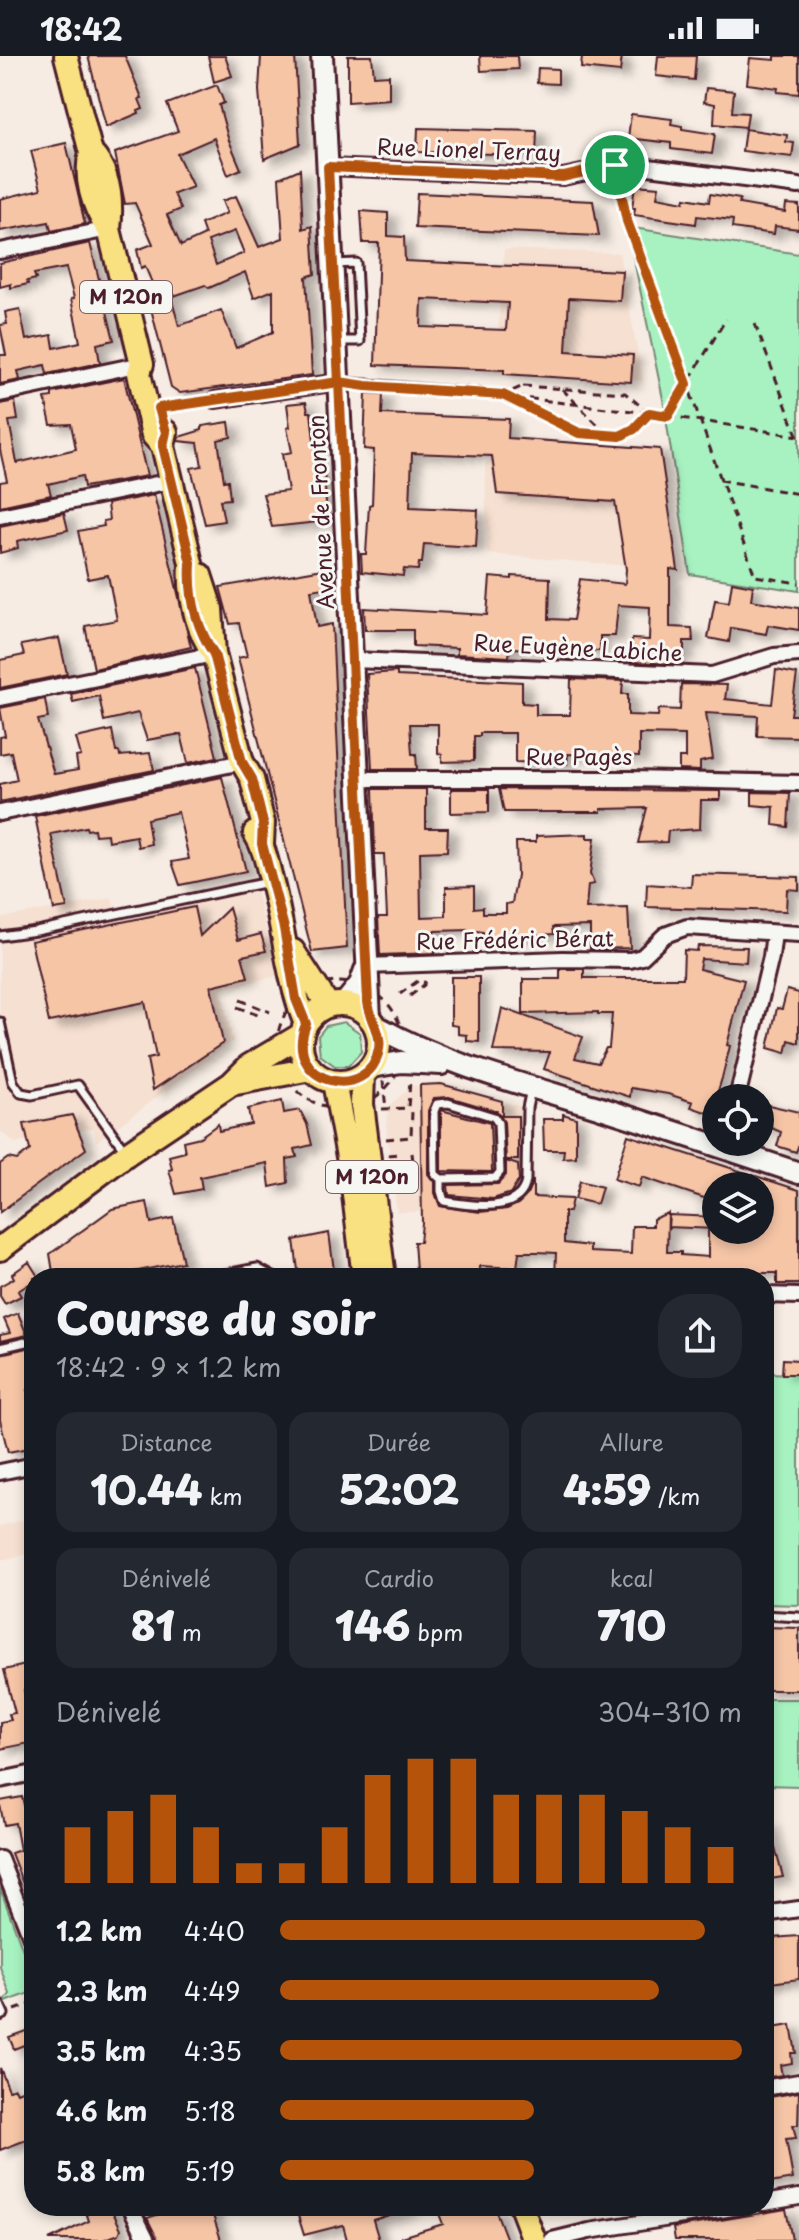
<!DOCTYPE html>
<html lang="fr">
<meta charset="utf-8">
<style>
body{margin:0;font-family:"Playpen Sans",sans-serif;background:#242831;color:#f1f3f6;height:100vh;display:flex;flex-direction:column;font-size:30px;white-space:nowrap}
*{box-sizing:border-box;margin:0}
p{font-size:26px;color:#9ea1a6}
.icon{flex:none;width:44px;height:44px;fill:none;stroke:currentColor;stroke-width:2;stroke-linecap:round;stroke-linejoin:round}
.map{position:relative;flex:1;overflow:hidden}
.panel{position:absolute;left:24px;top:1212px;width:750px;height:948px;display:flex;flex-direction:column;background:#171b24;border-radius:32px;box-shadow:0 4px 12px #0003}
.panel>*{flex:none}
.fabs{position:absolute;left:702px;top:1028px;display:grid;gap:16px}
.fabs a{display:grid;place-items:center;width:72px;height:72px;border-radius:50%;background:#171b24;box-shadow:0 4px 12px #0003;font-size:40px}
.pin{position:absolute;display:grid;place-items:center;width:68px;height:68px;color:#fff;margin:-34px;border:4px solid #fff;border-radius:50%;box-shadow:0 2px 8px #0007}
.round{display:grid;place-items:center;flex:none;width:84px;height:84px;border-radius:32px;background:#242831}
.overview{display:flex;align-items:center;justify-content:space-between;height:136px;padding:0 32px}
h1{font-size:44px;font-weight:800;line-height:60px}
.metrics{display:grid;grid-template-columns:repeat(3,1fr);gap:12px;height:136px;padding:8px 32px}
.metrics div{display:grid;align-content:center;border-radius:20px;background:#242831;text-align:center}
.metrics b{font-size:40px;font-weight:800}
.metrics small{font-size:22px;font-weight:400}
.metrics p{font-size:22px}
.chart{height:224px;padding:16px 32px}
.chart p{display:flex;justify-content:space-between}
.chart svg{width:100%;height:144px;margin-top:8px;stroke:#b45309;stroke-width:6}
ul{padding:0 32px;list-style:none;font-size:26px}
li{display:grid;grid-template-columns:128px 96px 1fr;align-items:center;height:60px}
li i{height:20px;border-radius:10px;background:#b45309}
.status{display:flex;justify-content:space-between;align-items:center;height:56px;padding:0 40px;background:#171b24;direction:ltr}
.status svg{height:22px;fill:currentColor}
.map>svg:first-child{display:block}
.built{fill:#f6e0d1}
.green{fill:#a7f2c0;stroke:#788876;stroke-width:2}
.building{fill:#f6c5a6;stroke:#4a1f2b;stroke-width:2;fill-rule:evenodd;filter:url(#shadow)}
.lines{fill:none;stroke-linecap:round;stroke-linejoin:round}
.lane-casing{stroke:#4a1f2b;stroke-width:13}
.street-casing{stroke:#4a1f2b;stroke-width:20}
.secondary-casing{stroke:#4a1f2b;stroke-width:26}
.primary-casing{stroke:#4a1f2b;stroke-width:28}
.path{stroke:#4a1f2b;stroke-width:3;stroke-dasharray:8 6;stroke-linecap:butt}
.lane{stroke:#f6f6f2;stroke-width:7}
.street{stroke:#f6f6f2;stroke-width:14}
.secondary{stroke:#f6f6f2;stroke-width:20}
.primary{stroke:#f9e181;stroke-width:22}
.route-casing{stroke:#fff;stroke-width:16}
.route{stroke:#b45309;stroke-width:10}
.labels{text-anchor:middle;stroke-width:6;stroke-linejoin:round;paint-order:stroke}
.shield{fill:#f6f6f2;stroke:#7e6067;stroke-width:2}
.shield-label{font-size:20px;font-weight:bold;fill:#4a1f2b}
.street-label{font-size:22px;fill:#4a1f2b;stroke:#f6f6f2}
</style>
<div class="status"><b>18:42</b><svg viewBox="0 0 49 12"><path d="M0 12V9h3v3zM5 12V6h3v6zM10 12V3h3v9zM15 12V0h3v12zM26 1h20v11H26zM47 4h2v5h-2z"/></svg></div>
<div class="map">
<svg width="799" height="2184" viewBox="0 0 799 2184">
<defs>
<filter id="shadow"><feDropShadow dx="9" dy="5" stdDeviation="4" flood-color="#0004"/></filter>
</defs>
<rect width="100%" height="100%" fill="#f6ece3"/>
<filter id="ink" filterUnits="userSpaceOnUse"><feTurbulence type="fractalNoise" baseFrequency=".0125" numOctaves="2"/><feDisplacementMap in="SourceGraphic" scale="16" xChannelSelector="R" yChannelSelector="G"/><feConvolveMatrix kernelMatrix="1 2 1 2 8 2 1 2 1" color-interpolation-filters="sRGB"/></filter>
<g filter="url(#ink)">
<path class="built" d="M504 193 619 197 643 325 495 317Z
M522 383 660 393 678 514 487 498 485 408Z
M254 825 277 920 221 933 233 985 96 1086 94 1072 15 1087 0 1075V862L112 842 115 855Z
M441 1028 533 1054V1154L397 1156 386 1069 388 1058 392 1047 413 1030Z
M34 1461V1497L0 1504V1470Z"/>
<path class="green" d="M627 171 799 198V535L690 518 663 343Z
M344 966 360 977 361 996 348 1010H335L320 999 318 980 326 970Z
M764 1317 799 1318V1549L764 1548Z
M764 1643H799V1730L764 1729Z
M0 1832 34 1924 30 1937 3 1947 10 1938 0 1911Z"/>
<path class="building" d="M88 0H125L142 42 139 43 143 53 138 55 139 57 106 71Z
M208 0H225L232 20 214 26Z
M261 0H295L300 88 264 103 259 34Z
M348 0H372L374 20 389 19V43L348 46Z
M480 0H517L518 13 481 15Z
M582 0H622L620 16 581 12Z
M658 0H696L694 24 656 20Z
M775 0H799V38L777 36 778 32 747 28 750 2 775 4Z
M538 12 558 13V28L537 27Z
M217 29 224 47 219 49 228 82 241 113 228 119 214 82 177 98 193 131 174 138 181 153 167 159 181 190 205 179 201 168 227 157 222 145 236 140 259 191 283 182 279 122 300 113 303 173 312 170 315 218 306 221 312 319 180 337 171 331 147 237 155 234 145 210 141 212 137 194 153 188 135 147 125 148 115 97 178 75 167 48ZM235 175 244 197 216 209 208 185ZM245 216 254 242 273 234V276L236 292 221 254 179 270 171 241 205 229 209 232Z
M706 32 734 35 732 56 748 57 746 71 714 68 715 48 704 46Z
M631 58 672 63 671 68 682 70V73L715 78 712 98 671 93V87L628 82Z
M418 72 537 75 536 99 417 96Z
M745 73 787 79 786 86 794 87 792 101 742 95Z
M66 87 85 168 51 175 49 166 0 175V143L41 133 31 95Z
M635 129 659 131 657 141 684 146 685 142 709 146 710 138 740 143 739 148 785 156 786 148 799 149V173L775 170 774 178 732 172 733 164 697 160 696 168 634 159 635 152H632Z
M417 137 593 145 599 180 415 172Z
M361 155 388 157V180L404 181 405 205 622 215 620 245 569 242 566 295 633 299 631 326 504 318V314L375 309 379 187H363ZM422 243 508 247 506 274 421 271Z
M90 187 114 284 97 288 100 307 47 318 45 309 18 315 20 324 0 328V299H6L0 269 7 268 5 256 20 253 26 284 52 279 54 292 80 286 71 243 74 242 66 212 34 218 36 223 27 225 28 228 11 232V228L0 231V207Z
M124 322 147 420 84 431 82 420 48 428 51 439 0 450V426L7 425 0 394V348L15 345 18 364 9 365 17 407 76 393 71 368 51 369 45 342 52 341V337Z
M366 337 383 338 382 358 509 363 508 382 660 393 678 514 670 513V571L692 572 693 585H684V598H676V608L631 606 632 583 649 584 650 551 618 549 615 580H600V595L510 592 509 601 457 598V592L413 590V574H365L364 552 487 559 490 521 512 523V520L550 522 549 563 573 564 580 523 625 528 626 513 615 446 497 438 492 400 412 397 410 451 478 454 476 491 424 488 422 507H419L418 514 404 513 403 520 362 516 361 498H366L369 449 372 448 374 394 364 393Z
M306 346 308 356H311L317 414 324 413 327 465 272 471 263 438 288 435 282 398 292 396 287 372 290 371 287 348Z
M229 366 231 381 218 384 224 425 228 424 230 443 220 444 224 465 205 468 191 412 202 410 198 387 178 385 179 381 202 374V370Z
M154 439 191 591 94 613 85 570 117 564 108 519 88 523 78 475 104 470 103 465 109 464 107 448Z
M64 457 68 474 17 485 18 492 0 497V470Z
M329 512 330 528H325V532L311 534 317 571 332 568 347 892 312 896 238 602 247 600 239 567 230 568 220 531Z
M732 526 753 530 751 544 799 552V574L768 569 766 578 731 572 729 586 708 582 715 544 729 546Z
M59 582 67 618 0 632V604L24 599 21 589Z
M195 612 217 701 188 707 181 678 147 684 138 657 104 665 99 640 73 646 71 638Z
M776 614 797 618 791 659H799V681L757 680 758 660 706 657 713 703 700 706V715L679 714V702H685V679L639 678V701L568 698 567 708 515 706V677H480V680H474V705L442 706V698L438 697V668H410L412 698H416L417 713H372L367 618 397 616V620L522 626V647L536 648V659H570L571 623 623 625 622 638H628V659L658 660 659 653 680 654 681 628 727 629 725 643 772 648Z
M45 643 48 662 38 664 54 718 78 714 76 701 81 700 76 682 112 674 116 696H119L120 700 150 697 154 714 0 746V728L17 724 11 696 0 698V681L5 680 0 652Z
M222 721 246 815 180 829 172 806 189 803 178 756 147 763 151 788 138 791 136 780 108 785 107 778 95 779 94 773 87 774 86 771 51 778 67 852 54 854 35 760Z
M373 733H426V772H448L447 795 420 796 421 861 446 860V831L474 830V852L483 851V857H506V848L512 847 517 819 516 786H536V780L587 778V782H595L590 818 594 828 588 829 586 853 628 852 630 892 590 893V870L553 871 554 878 506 882H483V876L471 874 434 875 435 897 380 899 378 861H387L384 798H375Z
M451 733H489V756L451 757Z
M499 733 720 735V744H701L700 773 668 775 667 786 638 787 647 752 601 753V756H504Z
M752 736 790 737 788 771 773 769 774 751 752 749Z
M692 818 799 821V834L787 833 786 855 646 851 647 828 691 831Z
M194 851 200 880 229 852 238 884 261 878 266 895 242 900 248 921 211 930 223 987 153 1034 147 1003 156 1001 145 946 49 966 31 885Z
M698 890 747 891 746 906 701 903 699 913 744 924 727 989 730 990 722 1022 711 1058 691 1051 693 1046 668 1038 631 1032 630 1041 544 1013 550 996 493 995 502 952 583 981 575 1002 598 1007 606 992H609L612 958H598V956L523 958V923H560V913H584V922H683L684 894 697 895Z
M451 921H479V986L467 985V979L458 978V970L451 969Z
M787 934 799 937V987L789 984 786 997 768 992 777 952 782 953Z
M441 1028 502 1045V1060H518V1104H506L504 1066 497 1055 449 1041 434 1042 428 1055V1118L434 1126 435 1137 440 1150 480 1156 507 1153 518 1148 527 1139 533 1124V1141L572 1143 569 1156H564V1187L590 1190V1196L631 1198 632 1170H653V1163L668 1157 667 1196H681V1199L708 1201V1174H760V1162H763L760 1161V1130H716V1146L642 1121 639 1131 614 1123 628 1079 799 1134V1228H777V1217H750V1222H707L683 1220V1217L631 1216V1222H555L556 1197 537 1196H519L517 1212 480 1210 479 1221 423 1219 416 1214 414 1186H420L422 1167 420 1029Z
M282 1045 284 1057 300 1054 307 1068 312 1089 295 1093 297 1101 287 1103 288 1127 270 1131 267 1107 200 1121 202 1133 176 1138 169 1114 172 1113 169 1100 185 1096 183 1085 200 1081 218 1068 219 1075 251 1068 248 1053Z
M760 1047 799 1056V1088L796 1096 777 1090 781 1076 760 1067Z
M441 1054 490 1067 492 1116 441 1115Z
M563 1058 576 1062V1101L563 1102 564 1094H544L543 1063H563Z
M72 1059 86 1093 0 1156V1108L8 1102 17 1104 30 1094 24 1068Z
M506 1105 518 1109 519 1124 511 1137 493 1143 449 1139 448 1129 498 1128 506 1119Z
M580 1125 602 1131 597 1148 575 1143Z
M147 1146 151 1167 173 1162 183 1206 103 1222H54L50 1198 112 1153Z
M669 1159 716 1161V1173L668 1171Z
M329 1177 335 1222H299L294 1184Z
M29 1206 39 1222H34V1225L18 1235 21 1240 5 1248 0 1240V1230L14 1222 12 1218Z
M18 1257 27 1279 0 1285V1279L10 1277 4 1263Z
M32 1291 34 1333 28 1334 34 1365V1391L8 1396 0 1364V1298Z
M783 1303 798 1304V1318H782Z
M764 1571 799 1572V1634H764Z
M34 1607V1631L24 1634 31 1670H34V1686L0 1693V1666L11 1664 9 1658 15 1657 4 1614Z
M22 1741 29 1769 34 1768 33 1854 11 1797 20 1794 15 1767 4 1769 0 1749V1745Z
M764 1767H768L783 1821 764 1824Z
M799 1880V1923L764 1928V1887L772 1886V1882Z
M791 1969 796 1997H791L792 2007 780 2009 782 2019 764 2022V1991L769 1990 766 1973Z
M34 1972V1985L14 1993 9 1981Z
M0 2012 9 2034 15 2032 17 2036 34 2029V2081L0 2094Z
M799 2036 798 2069H793L796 2082 786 2083 793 2123 764 2128V2042Z
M84 2150H110L121 2173 119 2178 103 2184H49L89 2165Z
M185 2150H210L221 2184H158L147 2162Z
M295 2150H408L409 2153 373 2164 379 2184H347L343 2169 304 2179Z
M436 2150H479L482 2157 495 2153 507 2184H401V2181L443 2168Z
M786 2153 792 2184H675L673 2172Z"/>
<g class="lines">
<g class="lane-casing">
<path id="lane" d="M335 208 356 207 360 285H339
M341 326 503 339
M0 880 36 875 268 826
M0 966 13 1026 21 1037 32 1039 78 1029 126 1096
M441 1123 495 1122 500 1116 498 1067 494 1061 448 1047 437 1048 434 1055 435 1118 441 1123V1135L444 1145C470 1150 522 1158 526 1124L527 1052 531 1033
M205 1222 257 1212 275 1222
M0 1292 34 1284
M764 1559 799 1561
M0 1949 4 1958 0 1960"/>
</g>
<g class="street-casing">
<path id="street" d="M328 111 563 121 625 108 799 130
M0 195 109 173
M0 338 142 308
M215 344 339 326
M0 460 171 425
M353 604 712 619 774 600 799 598
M0 642 214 598
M358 723H632L799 727
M0 757 242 706
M366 910 562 903 630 904 642 901 665 879 687 871 799 878
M737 1042 771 901 774 877
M764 1239 799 1240
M0 1416 34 1409
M0 1724 34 1717
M0 1803 34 1889
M764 1858 799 1853
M764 2032 799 2026
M764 2147 799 2141
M130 2150 147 2184
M552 2184 589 2175 745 2150"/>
</g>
<g class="secondary-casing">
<path id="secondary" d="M322 0 370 962
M344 948 360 928 365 914
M376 970C448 1010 523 1028 601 1052 667 1073 733 1095 799 1117
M372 1011 401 1006 441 1008"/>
</g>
<g class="primary-casing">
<path id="primary" d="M66 0 91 97C110 117 112 147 109 173L142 308 139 317 153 379 163 390
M91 97C84 122 93 150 107 171
M166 376 163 390 191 507C189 539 196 571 214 598
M200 519 211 553 214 598 242 706 252 723 263 767 262 788
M255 777C264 791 267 807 271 823 284 871 287 922 306 968
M293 895 328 949
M301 987a39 39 0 1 1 78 0a39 39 0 1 1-78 0Z
M363 1019 362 1048 384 1222
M334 1026 352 1122 364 1222
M231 1028 311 1013
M0 1193 128 1097 231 1028 249 1010 301 979
M521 2150 534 2184"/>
</g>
<path class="path" d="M618 125 627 165 651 225 755 520 799 527
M755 268 799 384
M523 330 625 337 649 357C641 366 633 377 620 380 580 386 537 356 503 339Z
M562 333 607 378
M515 341 649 357 799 380
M164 351 200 346
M668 359 726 263
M720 424 799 438
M277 989a63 63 0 1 1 126 0a63 63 0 1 1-126 0Z
M400 938 419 924
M410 940 424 929 425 923
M240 944 270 956
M237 951 260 960
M383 1025 386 1053
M382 1053 408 1052 410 1025
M386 1083 411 1081 412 1055
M412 1097 416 1132
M388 1099 398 1098
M15 1954 34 1947"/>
<use href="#lane" class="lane"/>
<use href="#street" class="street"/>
<use href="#secondary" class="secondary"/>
<use href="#primary" class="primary"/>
</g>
</g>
<g class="lines" filter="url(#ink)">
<g class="route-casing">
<path id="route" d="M615 109 563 121 328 111 339 326 159 352 166 376 163 390 191 507C189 539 196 571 214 598L242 706 252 723 263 767 262 788 284 872 296 943 306 968C282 1029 370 1048 379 993 382 976 370 963 368 946L339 326 366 330 503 339 579 377 620 380 634 373 649 357 668 360 687 328 627 165 615 109"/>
</g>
<use href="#route" class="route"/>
</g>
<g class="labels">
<g class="shield">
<rect x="80" y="225" width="92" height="32" rx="6"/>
<rect x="326" y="1105" width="92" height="32" rx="6"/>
</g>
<g class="shield-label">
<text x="126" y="248">M 120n</text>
<text x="372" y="1128">M 120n</text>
</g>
<g class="street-label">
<text transform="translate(469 94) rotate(2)" y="8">Rue Lionel Terray</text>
<text transform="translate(321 456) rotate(-93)" y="8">Avenue de Fronton</text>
<text transform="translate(578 592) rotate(3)" y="8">Rue Eugène Labiche</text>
<text x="579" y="709">Rue Pagès</text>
<text transform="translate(515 884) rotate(-1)" y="8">Rue Frédéric Bérat</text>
</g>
</g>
</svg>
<div class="fabs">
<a><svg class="icon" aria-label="locate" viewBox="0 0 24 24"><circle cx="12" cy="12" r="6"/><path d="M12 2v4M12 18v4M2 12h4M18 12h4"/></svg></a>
<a><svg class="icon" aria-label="layers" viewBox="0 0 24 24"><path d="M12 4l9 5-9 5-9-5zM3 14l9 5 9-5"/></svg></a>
</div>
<div class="pin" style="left:615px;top:109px;background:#1e9e55"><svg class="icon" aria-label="arrive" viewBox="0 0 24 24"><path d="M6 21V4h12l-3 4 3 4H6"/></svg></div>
<section class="panel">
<div class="overview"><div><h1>Course du soir</h1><p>18:42 · 9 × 1.2 km</p></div><a class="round"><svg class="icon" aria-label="share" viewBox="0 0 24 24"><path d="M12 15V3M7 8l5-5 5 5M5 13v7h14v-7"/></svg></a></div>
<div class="metrics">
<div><p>Distance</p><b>10.44<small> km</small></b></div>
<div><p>Durée</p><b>52:02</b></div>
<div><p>Allure</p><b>4:59<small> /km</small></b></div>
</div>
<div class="metrics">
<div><p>Dénivelé</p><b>81<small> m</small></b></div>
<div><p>Cardio</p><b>146<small> bpm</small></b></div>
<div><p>kcal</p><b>710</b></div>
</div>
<div class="chart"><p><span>Dénivelé</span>304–310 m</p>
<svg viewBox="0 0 160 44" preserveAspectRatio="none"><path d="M5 44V27M15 44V22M25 44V17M35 44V27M45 44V38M55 44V38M65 44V27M75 44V11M85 44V6M95 44V6M105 44V17M115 44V17M125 44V17M135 44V22M145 44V27M155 44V33"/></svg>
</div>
<ul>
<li><b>1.2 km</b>4:40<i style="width:92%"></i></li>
<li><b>2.3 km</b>4:49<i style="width:82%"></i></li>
<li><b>3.5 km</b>4:35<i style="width:100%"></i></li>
<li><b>4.6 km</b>5:18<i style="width:55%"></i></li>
<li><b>5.8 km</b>5:19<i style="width:55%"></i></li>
</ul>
</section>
</div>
